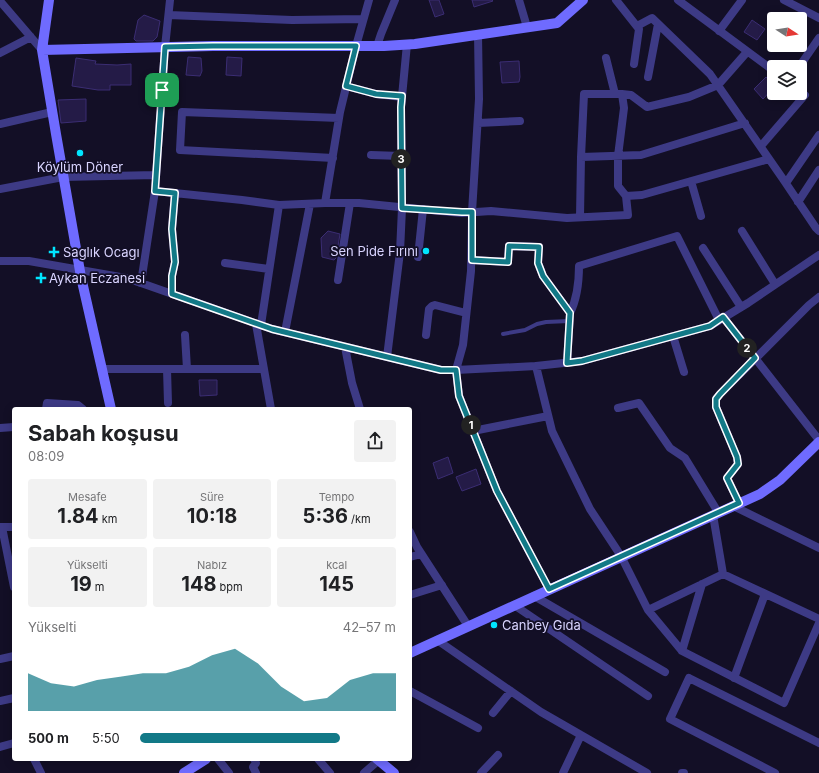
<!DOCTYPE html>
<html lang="tr">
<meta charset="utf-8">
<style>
body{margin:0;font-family:Inter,sans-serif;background:#f2f2f2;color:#202124;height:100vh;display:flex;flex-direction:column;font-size:15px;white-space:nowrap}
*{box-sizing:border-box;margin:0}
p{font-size:13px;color:#757577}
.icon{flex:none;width:22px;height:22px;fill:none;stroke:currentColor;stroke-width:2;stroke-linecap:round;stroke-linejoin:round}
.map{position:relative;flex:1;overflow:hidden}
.details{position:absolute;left:12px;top:407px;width:400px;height:354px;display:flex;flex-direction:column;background:#fff;border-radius:4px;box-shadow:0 2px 10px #0003}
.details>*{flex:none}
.needle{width:26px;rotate:102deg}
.tools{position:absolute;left:767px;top:12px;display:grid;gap:8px}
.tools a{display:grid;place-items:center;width:40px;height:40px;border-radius:4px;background:#fff;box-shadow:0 2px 10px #0003;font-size:20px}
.pin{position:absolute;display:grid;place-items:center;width:34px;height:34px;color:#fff;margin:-17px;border-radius:8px;box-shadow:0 2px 6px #0006}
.km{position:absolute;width:20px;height:20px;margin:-10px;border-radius:50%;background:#222;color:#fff;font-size:11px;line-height:20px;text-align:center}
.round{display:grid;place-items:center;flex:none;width:42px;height:42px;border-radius:4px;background:#f2f2f2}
.overview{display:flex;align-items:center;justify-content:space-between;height:68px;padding:0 16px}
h1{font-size:22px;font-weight:700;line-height:30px}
.stats{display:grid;grid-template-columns:repeat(3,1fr);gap:6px;height:68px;padding:4px 16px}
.stats div{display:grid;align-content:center;border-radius:4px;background:#f2f2f2;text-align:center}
.stats b{font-size:20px;font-weight:700}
.stats small{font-size:11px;font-weight:400}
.stats p{font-size:11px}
.chart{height:112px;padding:8px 16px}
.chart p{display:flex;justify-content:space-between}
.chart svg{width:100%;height:72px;margin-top:4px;fill:#127987;opacity:.7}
ul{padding:0 16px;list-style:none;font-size:13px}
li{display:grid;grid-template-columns:64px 48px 1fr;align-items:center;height:30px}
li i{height:10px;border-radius:5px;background:#127987}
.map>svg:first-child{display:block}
.building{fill:#241b47;stroke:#3b2d73}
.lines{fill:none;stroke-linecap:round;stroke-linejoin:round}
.lane{stroke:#3d3a85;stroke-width:4}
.street{stroke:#3d3a85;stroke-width:8}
.secondary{stroke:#6f6bff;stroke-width:10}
.route-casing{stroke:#fff;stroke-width:8}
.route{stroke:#127987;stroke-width:5}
.poi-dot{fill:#00e5ff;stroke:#130f26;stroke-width:1.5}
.labels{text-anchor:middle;stroke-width:3.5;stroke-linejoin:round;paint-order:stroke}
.poi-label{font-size:13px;fill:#d9d4ff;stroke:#130f26;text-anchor:start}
</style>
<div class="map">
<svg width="819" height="773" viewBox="0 0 819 773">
<rect width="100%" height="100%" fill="#130f26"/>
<path class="building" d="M429 0H439L444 14 435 17Z
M472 0H492L493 1 474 7Z
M144 15 160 21 157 37 153 41H136L134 39 138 20Z
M752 20 765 29 757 40 744 32Z
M188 57 201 58 202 71 200 76 186 75Z
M227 57 242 58 241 76 226 75Z
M76 58 96 61 95 64 117 65 131 64V85H110V90H98L72 86Z
M519 61 520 77 519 82 502 83 500 62Z
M766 77 774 85V87L763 99 754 89Z
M86 99V121L61 123 58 100Z
M328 231 340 234 336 258 334 260 322 257 321 238Z
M199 380H217V395L200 396Z
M448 457 453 473 438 479 433 463Z
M476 469 481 484 462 491 456 477Z"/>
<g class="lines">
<path class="lane" d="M503 334 525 330 537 324 546 322 569 321"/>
<path class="street" d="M519 0 527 27
M616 0 639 29 634 64
M678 0 774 71
M784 0 819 18
M0 1 42 50
M169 15 292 20 363 19
M637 26 652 18 710 74 783 179 816 228 819 231
M719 31 742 0
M478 34 479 99 472 212 471 271 463 345 456 370 459 396 497 491 549 589
M377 46 381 34 395 0
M0 53 31 37
M606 58 615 94
M799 67 819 38
M648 77 658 24
M346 86 376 94 402 97
M478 123 520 121
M0 124 52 112
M761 146 805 95 800 91
M371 155 401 156
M581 157 641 155 745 123
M333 158 180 150 182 112 339 118
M691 181 701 216
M786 183 819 135
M0 189 63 177 156 175
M155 191 242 200 279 205 261 325
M626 196 618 186V156L624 108 622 94 631 95 647 107 689 97 718 85 747 52
M798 202 819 170
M325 203H359L409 208 462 213 491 211 567 218 628 215 626 196 642 195 769 159
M279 205 325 203 340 112 356 46 369 0
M580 217 581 157 584 94H622
M742 231 775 284
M703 248 741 307
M418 257 423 209
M472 260 508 262 509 246 539 247 538 263 543 276 570 313 567 363
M0 261H29L126 278 141 283 272 329 441 370H456L536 366 582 361 710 326 748 303 819 255
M225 263 269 269
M338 280 350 203
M141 283 155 191 165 47 170 0
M172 294V276L175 262 172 229 175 193
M570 313C577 299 579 281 579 266L677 236 719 320
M723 317 819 440
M256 324 271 409
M285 332 310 204
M185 335 187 369
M426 335 429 309 432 306 435 305 466 313
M673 336 684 372
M345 347 352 383 360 409
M387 357 400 252 402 208 401 107 407 44
M536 366 552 431 590 509 621 556 648 610 682 651 784 703 819 623
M102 369H264
M167 369 168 403
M618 408 639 403 670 448 685 458 718 512
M46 409 47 403 78 405 83 409
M0 428 14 427
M473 431 548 416
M739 503 727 478 738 464 737 457 716 407V399L720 394 809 305 819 297
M733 506 819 548
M713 515 723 574 819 619
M0 527H14
M2 527 14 587
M410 532 417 547 468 626
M410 557 421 554
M410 595 442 585
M534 596 665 672
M514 605 648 696
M648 610 723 574
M437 640 541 712 647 773
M682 651 702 584
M0 659 14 656
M734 678 765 594
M410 691 478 728
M0 701 14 698
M493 713 511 691
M0 747 14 743
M34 759 41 773
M218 759 229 773
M254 759 256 763 253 767 256 773
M318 759 330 773
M364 773 379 760
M481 773 498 755
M563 773 581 735
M682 773H684
M775 773 670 719 689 678 819 743"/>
<path class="secondary" d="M49 0 42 50 56 134 81 277 111 409
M42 50 213 46H384L415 44 557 23 583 0
M410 653 760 494 780 480 819 442
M377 759 394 773
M184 773 206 759"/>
</g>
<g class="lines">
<g class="route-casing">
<path id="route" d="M213 46H356L346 86 376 94 402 96 401 107 402 208 462 212H472V260L508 262 509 246 539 247 538 263 543 276 570 313 567 363 582 361 710 326 723 317 755 358 720 394 716 399V407L737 457 738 464 727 478 739 503 549 589 497 491 459 396 456 370H441L272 329 172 294V276L175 262 172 229 175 193 155 191 165 47Z"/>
</g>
<use href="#route" class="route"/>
</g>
<g class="poi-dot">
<circle cx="80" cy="153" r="4"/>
<circle cx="426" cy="251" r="4"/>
<path d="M52 246h4v4h4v4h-4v4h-4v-4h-4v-4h4z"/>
<path d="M39 272h4v4h4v4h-4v4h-4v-4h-4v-4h4z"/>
<circle cx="494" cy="625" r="4"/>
</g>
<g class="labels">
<g class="poi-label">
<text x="80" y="172" text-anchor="middle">Köylüm Döner</text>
<text x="418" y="256" text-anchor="end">Sen Pide Fırını</text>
<text x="63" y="257">Saglık Ocagı</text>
<text x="49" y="283">Aykan Eczanesi</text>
<text x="502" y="630">Canbey Gıda</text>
</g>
</g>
</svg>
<div class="tools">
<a><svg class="needle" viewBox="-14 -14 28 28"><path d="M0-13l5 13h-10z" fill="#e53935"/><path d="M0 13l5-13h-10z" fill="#757577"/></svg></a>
<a><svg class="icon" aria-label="layers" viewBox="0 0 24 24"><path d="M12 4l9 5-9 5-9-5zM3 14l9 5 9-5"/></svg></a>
</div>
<div class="pin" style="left:162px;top:90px;background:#1e9e55"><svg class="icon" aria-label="arrive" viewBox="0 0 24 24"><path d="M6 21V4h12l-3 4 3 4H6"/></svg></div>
<b class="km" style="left:471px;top:425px">1</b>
<b class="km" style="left:747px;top:348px">2</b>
<b class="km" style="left:401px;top:159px">3</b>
<section class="details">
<div class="overview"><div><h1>Sabah koşusu</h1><p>08:09</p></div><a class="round"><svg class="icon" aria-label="share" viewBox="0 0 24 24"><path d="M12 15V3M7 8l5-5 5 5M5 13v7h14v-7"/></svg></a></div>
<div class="stats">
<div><p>Mesafe</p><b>1.84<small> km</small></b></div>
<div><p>Süre</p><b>10:18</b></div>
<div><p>Tempo</p><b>5:36<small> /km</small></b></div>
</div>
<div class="stats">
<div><p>Yükselti</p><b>19<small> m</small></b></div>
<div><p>Nabız</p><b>148<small> bpm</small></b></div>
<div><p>kcal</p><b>145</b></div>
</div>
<div class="chart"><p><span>Yükselti</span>42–57 m</p>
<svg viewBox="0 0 160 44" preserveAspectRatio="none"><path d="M0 44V21L10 27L20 29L30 25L40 23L50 21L60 21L70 17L80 10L90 6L100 15L110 29L120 38L130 36L140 25L150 21L160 21V44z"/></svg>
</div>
<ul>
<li><b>500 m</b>5:50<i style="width:78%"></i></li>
</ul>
</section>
</div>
